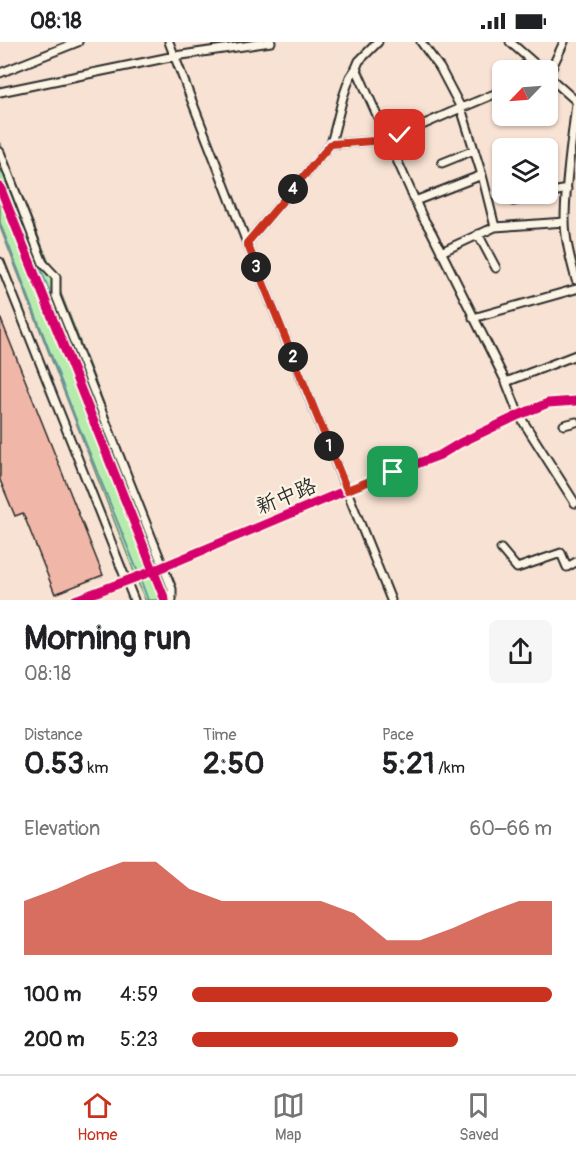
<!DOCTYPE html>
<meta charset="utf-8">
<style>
body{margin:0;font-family:Pangolin,"LXGW WenKai TC",sans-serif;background:#f6f6f6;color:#202124;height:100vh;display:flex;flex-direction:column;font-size:22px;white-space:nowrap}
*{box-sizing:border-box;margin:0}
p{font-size:20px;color:#757577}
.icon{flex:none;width:33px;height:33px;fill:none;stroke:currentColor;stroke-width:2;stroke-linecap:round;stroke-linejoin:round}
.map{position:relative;height:558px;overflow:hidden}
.panel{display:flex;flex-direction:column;background:#fff;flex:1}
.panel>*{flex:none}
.needle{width:39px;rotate:245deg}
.buttons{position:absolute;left:492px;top:18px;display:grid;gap:12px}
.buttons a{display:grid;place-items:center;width:66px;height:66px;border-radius:9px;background:#fff;box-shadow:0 2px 4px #0004;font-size:30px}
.pin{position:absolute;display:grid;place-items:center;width:51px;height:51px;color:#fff;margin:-26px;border-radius:12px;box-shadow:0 3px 9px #0006}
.km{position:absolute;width:30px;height:30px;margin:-15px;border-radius:50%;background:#222;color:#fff;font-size:16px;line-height:30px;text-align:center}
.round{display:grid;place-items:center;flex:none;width:63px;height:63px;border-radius:9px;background:#f6f6f6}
.summary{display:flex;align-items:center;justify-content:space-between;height:102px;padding:0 24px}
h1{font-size:33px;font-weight:700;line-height:45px}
.metrics{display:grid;grid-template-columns:repeat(3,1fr);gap:9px;height:102px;padding:6px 24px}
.metrics div{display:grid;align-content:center}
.metrics b{font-size:30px;font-weight:700}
.metrics small{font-size:16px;font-weight:400}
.metrics p{font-size:16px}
.chart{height:168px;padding:12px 24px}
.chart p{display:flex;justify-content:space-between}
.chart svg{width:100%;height:108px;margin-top:6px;fill:#c8321e;opacity:.7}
ul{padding:0 24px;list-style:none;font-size:20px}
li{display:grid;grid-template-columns:96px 72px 1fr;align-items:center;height:45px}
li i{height:15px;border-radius:8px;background:#c8321e}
.status{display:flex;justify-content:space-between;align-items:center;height:42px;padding:0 30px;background:#fff;direction:ltr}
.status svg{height:16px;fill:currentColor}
.tab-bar{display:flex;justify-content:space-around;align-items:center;height:84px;border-top:2px solid #e0e0e0;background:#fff;font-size:16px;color:#757577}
.tab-bar a{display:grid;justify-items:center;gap:3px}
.tab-bar .current{color:#c8321e}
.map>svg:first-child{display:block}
.green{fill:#b6ebac;stroke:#708b6c;stroke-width:1.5}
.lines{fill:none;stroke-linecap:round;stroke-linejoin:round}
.stream{stroke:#6895a2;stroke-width:2}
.building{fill:#f0b7a8;stroke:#2b2b2b;stroke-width:1.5}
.minor-casing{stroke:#2b2b2b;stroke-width:11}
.minor{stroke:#fcf5e5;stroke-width:7}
.cycleway-casing{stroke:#fcf5e5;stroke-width:13}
.cycleway{stroke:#d6006c;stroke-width:9}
.route-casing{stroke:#fff;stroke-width:12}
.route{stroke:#c8321e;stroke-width:8}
.labels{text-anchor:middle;stroke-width:4.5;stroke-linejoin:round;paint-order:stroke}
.street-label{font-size:21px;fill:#2b2b2b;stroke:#fcf5e5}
</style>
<div class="status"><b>08:18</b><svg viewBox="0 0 49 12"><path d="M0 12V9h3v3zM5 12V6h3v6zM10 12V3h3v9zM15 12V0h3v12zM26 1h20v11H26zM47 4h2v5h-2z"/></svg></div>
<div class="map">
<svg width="576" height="558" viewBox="0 0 576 558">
<rect width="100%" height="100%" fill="#f8e2d3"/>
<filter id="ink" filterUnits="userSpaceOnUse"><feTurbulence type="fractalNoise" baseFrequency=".0167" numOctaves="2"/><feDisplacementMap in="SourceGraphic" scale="12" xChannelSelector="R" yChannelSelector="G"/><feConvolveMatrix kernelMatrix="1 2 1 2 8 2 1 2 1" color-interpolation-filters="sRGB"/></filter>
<g filter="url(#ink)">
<path class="green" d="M0 100C61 248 119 399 175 550L176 558H145L0 185Z"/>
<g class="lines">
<path class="stream" d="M0 124 156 519
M0 181 75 375 137 528
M141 539 148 558
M157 558 166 548 161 531"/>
</g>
<path class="building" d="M0 275 103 533 55 552 23 471 15 474 0 438Z"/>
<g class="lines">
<g class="minor-casing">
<path id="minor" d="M169 0 247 201 391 558
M378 0 359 19 356 26 422 174 432 191 506 340 519 373 575 461
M421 0 440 26 461 66 482 133 495 185 441 210
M510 0 542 28
M519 28 530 18
M0 31 78 0
M548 34 576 59
M548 34 564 0
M0 50 175 14 271 0
M576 61C572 100 565 139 565 178 565 198 571 219 576 238
M331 102 388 98 461 66 497 51 502 45
M0 110 43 221 56 235V254L172 547V558
M442 121 474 108
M548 151 567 147
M415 159 482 133
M513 159 547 152
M495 185 565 180
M478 192 496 226
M247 201 331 102 343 55 350 35 356 26
M0 220 134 558
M473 276 576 247
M506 340 576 313
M564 383 576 380
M501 507 517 526 561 511 567 525 576 520
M75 558 153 529 347 448 440 413 460 401 519 373 548 361 576 359"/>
</g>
<use href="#minor" class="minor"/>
<g class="cycleway-casing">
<path id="cycleway" d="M0 145 165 558
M75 558 153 529 347 448 440 413 460 401 519 373 548 361 576 359"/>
</g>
<use href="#cycleway" class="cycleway"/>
</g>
</g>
<g class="lines" filter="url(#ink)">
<g class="route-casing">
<path id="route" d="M393 430 347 448 247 201 331 102 388 98 400 93"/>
</g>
<use href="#route" class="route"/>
</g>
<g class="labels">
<g class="street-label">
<text transform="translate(286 454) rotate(-22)" y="7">新中路</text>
</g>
</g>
</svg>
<div class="buttons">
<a><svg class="needle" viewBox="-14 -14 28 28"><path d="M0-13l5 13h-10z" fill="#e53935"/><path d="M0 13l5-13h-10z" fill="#757577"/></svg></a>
<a><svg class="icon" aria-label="layers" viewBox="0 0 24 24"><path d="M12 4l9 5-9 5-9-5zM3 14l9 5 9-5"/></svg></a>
</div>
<div class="pin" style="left:393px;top:430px;background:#1e9e55"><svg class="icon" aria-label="arrive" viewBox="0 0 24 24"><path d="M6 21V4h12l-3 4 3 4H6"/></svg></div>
<div class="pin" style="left:400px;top:93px;background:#d93025"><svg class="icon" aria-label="check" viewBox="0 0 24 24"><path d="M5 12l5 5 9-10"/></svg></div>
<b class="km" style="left:329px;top:404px">1</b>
<b class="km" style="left:293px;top:315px">2</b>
<b class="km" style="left:256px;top:225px">3</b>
<b class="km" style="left:293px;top:147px">4</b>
</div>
<section class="panel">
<div class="summary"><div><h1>Morning run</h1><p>08:18</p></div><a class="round"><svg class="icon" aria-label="share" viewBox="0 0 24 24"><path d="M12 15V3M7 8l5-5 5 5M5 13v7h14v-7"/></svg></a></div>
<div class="metrics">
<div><p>Distance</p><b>0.53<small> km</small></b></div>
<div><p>Time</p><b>2:50</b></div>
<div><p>Pace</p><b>5:21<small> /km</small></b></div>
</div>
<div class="chart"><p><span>Elevation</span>60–66 m</p>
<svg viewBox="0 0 160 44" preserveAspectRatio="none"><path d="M0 44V22L10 17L20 11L30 6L40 6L50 17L60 22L70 22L80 22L90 22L100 27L110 38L120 38L130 33L140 27L150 22L160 22V44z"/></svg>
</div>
<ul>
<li><b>100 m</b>4:59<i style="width:100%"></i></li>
<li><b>200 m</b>5:23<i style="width:74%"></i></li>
</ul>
</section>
<nav class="tab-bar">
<a class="current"><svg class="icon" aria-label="home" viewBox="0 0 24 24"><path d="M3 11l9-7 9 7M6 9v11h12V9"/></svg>Home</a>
<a><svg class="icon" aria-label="map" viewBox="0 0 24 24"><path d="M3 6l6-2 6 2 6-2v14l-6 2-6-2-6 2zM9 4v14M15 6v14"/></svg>Map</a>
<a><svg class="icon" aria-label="saved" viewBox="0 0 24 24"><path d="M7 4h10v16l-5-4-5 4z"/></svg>Saved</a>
</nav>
